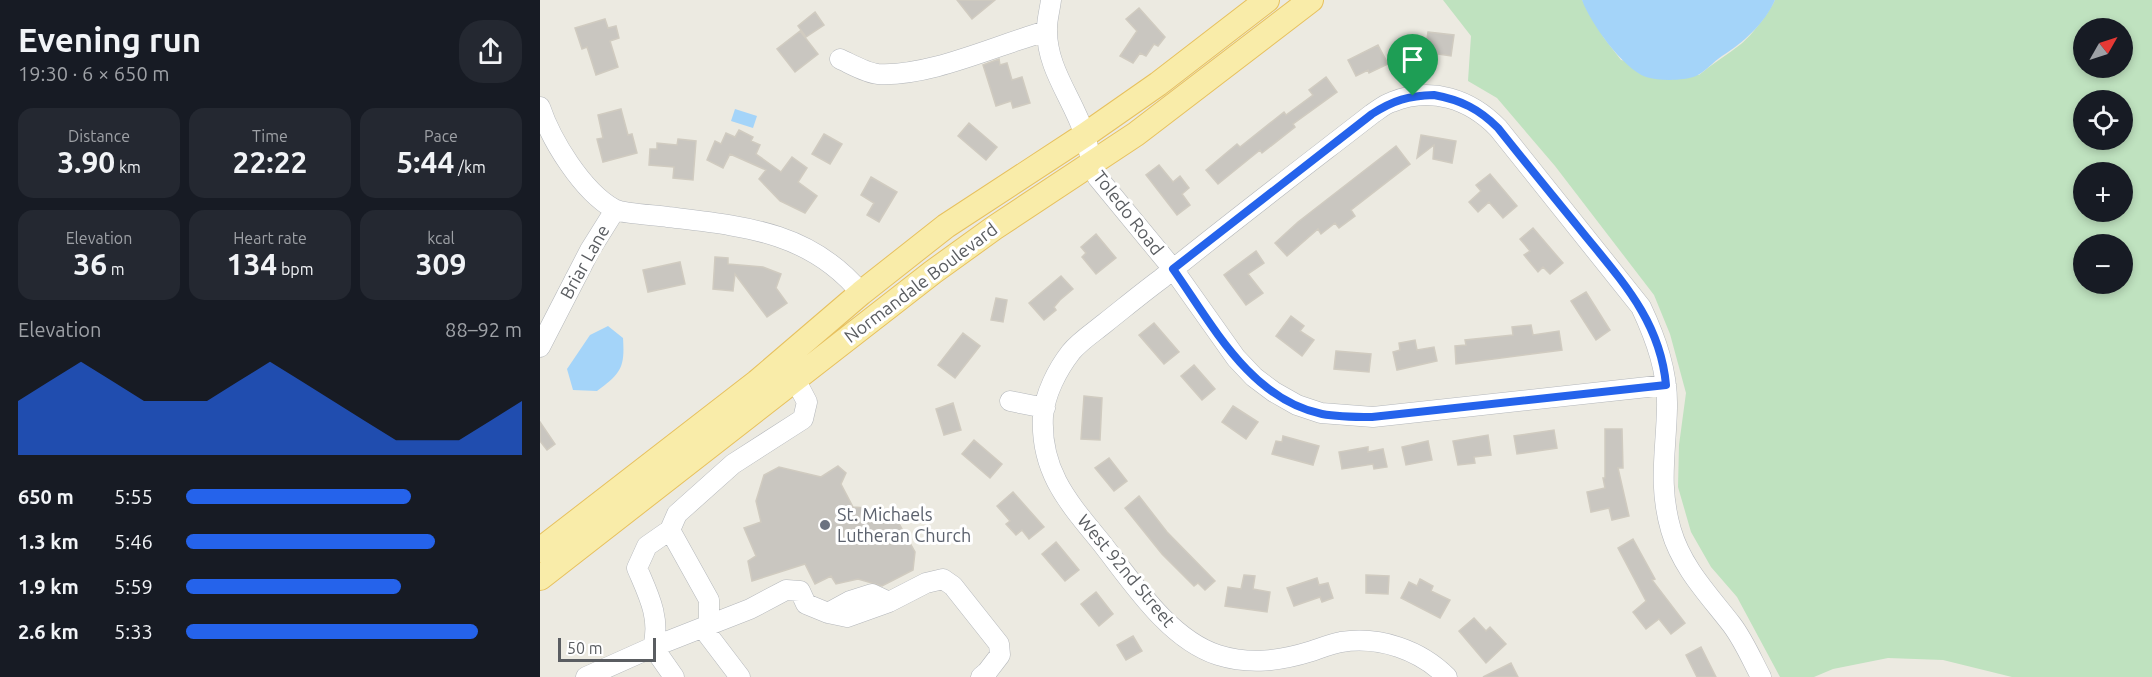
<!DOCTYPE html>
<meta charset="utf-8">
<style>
body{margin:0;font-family:Ubuntu,sans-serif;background:#242831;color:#f1f3f6;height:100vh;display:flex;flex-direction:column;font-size:22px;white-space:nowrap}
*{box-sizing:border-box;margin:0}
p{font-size:20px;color:#9ea1a6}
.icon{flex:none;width:33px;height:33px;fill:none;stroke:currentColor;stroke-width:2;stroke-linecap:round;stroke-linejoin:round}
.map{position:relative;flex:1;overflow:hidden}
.panel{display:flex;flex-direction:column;background:#171b24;width:540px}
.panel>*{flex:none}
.needle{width:39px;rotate:51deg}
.fabs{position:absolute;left:1533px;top:18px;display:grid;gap:12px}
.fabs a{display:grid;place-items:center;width:60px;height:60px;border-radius:50%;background:#171b24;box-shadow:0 3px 9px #0003;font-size:30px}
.scale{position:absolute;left:18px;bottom:15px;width:98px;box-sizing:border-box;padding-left:6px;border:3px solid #5a5d61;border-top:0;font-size:16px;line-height:21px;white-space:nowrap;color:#5a5d61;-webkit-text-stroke:4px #fff;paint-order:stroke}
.pin{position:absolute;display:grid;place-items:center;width:51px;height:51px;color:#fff;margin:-62px -26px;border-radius:50% 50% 50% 0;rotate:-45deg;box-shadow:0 0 6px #0007}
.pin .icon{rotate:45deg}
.round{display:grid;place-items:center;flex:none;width:63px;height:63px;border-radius:24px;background:#242831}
.headline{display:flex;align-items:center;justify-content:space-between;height:102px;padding:0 18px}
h1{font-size:33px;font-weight:700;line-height:45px}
.figures{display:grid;grid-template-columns:repeat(3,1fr);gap:9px;height:102px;padding:6px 18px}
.figures div{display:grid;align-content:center;border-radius:15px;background:#242831;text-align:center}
.figures b{font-size:30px;font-weight:700}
.figures small{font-size:16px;font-weight:400}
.figures p{font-size:16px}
.chart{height:168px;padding:12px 18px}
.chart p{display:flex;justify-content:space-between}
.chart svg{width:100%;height:108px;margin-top:6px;fill:#2563eb;opacity:.7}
ul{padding:0 18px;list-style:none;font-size:20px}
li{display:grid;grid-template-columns:96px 72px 1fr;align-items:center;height:45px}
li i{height:15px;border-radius:8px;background:#2563eb}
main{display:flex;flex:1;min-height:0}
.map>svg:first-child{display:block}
.green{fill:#bfe2bf;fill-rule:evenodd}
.water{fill:#a4d4f9}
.building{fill:#c9c6c0;stroke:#d0cbc0;stroke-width:1.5}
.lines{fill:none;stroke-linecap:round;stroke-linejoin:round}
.minor-casing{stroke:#b4b7bb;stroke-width:21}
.major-casing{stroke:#e7c15f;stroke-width:26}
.minor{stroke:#fff;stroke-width:20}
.major{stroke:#f9eca9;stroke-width:24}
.route-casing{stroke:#fff;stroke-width:12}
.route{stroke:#2563eb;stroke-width:8}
.worship-dot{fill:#6b7280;stroke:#fff;stroke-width:2}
.labels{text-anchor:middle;stroke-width:6;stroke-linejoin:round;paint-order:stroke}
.street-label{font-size:18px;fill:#5a5d61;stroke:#fff}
.worship-label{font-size:18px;fill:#5b616d;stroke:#fff;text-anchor:start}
</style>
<main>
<section class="panel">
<div class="headline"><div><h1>Evening run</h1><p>19:30 · 6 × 650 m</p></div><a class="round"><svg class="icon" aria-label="share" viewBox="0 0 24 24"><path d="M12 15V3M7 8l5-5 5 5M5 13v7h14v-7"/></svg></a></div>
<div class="figures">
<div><p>Distance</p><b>3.90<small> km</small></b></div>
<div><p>Time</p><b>22:22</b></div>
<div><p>Pace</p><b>5:44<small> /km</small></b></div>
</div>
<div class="figures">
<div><p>Elevation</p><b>36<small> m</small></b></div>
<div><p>Heart rate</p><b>134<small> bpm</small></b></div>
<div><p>kcal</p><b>309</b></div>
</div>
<div class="chart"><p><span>Elevation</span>88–92 m</p>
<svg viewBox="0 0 160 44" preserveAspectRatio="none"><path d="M0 44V22L10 14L20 6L30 14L40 22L50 22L60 22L70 14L80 6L90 14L100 22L110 30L120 38L130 38L140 38L150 30L160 22V44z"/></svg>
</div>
<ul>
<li><b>650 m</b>5:55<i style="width:67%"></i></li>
<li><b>1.3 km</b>5:46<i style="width:74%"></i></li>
<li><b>1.9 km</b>5:59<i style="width:64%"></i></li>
<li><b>2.6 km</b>5:33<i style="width:87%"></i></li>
</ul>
</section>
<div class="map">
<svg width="1612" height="677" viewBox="0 0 1612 677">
<rect width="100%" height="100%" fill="#eceae1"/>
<path class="green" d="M903 0H1042L1064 38 1081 60 1159 75C1172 64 1187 55 1201 44 1212 35 1229 13 1235 0H1612V677H1472L1403 660 1348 658 1293 669 1274 677H1240L1197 597 1171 567 1151 532 1138 487 1139 445 1146 393 1130 334 1114 295 1015 166 957 98 928 81 931 36ZM1544 28H1582V68H1544ZM1544 100H1582V140H1544ZM1544 172H1582V212H1544ZM1544 244H1582V284H1544Z"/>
<path class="water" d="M1042 0H1235C1225 23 1203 43 1182 56 1173 62 1165 72 1156 76 1143 81 1119 81 1106 77 1082 68 1050 22 1042 0Z
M195 109 217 116 213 128 191 121Z
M68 326 83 338C85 368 81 373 57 391L33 390 27 369 50 335Z"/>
<path class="building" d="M417 0H455L432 19Z
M599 8 625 37 618 46 614 44 606 56 600 53 593 63 580 56 597 31 586 19Z
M275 12 284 25 266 37 258 26Z
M65 19 68 28 76 26 79 38 70 41 78 67 56 75 47 47 42 49 35 28Z
M260 31 278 54 255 72 237 49Z
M888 32 914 35 911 56 885 52Z
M838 45 848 64 829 73 828 70 816 76 808 60Z
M459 59 460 65 467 63 472 80 482 77 490 103 473 108 471 101 456 106 443 65Z
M786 77 797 92 753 124 755 127 722 153 720 150 678 184 666 170 697 144 700 147 744 112 746 115 773 95 769 90Z
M81 109 88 135 92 134 97 153 63 162 57 139 63 138 58 115Z
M429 123 457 147 446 160 418 136Z
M199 130 213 137 211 141 220 145 216 154 241 172 252 157 267 168 258 182 277 196 265 213 240 201 219 179 226 170 190 154 183 168 167 160 175 141 181 144 186 133 195 137Z
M284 134 302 144 290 164 272 154Z
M881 135 916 141 912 163 893 159 894 145 877 158Z
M138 139 156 141 153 180 133 178 134 167 109 165 110 149H117V143L137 145Z
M856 146 870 164 811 210 815 216 799 228 795 223 781 234 778 229 747 256 735 243 758 222Z
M619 165 633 182 640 176 649 188 642 194 650 205 637 215 606 175Z
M950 174 977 206 963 218 949 202 938 212 929 202 941 191 936 185Z
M331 177 357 192 339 222 327 215 334 203 321 195Z
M993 228 1023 263 1010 274 1003 267 998 272 984 255 990 251 980 239Z
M556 234 576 258 556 274 542 257 546 253 541 247Z
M716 251 724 263 708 274 723 293 706 305 684 275Z
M175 257 188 258V264L223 267 241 274 236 288 247 303 227 317 195 274 193 291 173 289Z
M140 262 145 284 108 292 103 270Z
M521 276 533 289 520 300 514 307 516 310 504 320 489 303Z
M1046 292 1070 330 1056 340 1031 301Z
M456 298 467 300 463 322 451 320Z
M751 316 764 326 760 331 774 340 762 356 736 336Z
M614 323 639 352 624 364 599 335Z
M991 325 993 335 1019 331 1022 350 916 364 915 346 926 345 925 340 973 335 972 327Z
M423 333 440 346 415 378 398 365Z
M875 340 877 350 894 347 897 361 857 370 853 352 860 350 859 343Z
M796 351 831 354 829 372 794 369Z
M654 365 675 389 662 400 641 376Z
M544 396 562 398 560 440 541 439Z
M413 403 421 430 404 435 396 409Z
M693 406 718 422 706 439 682 422Z
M0 422 15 444 7 450 0 441Z
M1065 429H1082L1083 468H1078L1089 516 1072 520 1069 508 1051 512 1047 492 1065 488 1063 478H1065Z
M1014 430 1017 448 977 454 974 436Z
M948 435 951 455 934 457 935 463 918 465 913 441Z
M743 436 779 446 773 465 732 454 736 441 742 442Z
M434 440 462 464 450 478 422 454Z
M888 441 892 460 866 465 862 447Z
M828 447V452L843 449 847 467 834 469 833 464 802 469 799 452Z
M569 458 587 481 574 491 555 468Z
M298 466 306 473 301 484 313 507 327 508 336 523 357 520 375 552 373 570 342 586 318 579 296 584 291 576 275 584 265 564 212 581 208 561 216 556 204 528 221 522 216 501 224 475 239 467 281 477Z
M473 492 504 527 489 539 482 530 476 535 466 524 470 521 457 506Z
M599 496 627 532 675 581 665 590 658 583 654 586 622 554 585 508Z
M1093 539 1115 579 1112 580 1145 623 1131 634 1119 619 1106 629 1093 612 1106 601 1078 548Z
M516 542 539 570 525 581 502 554Z
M704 575 715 576 713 589 730 592 727 612 685 606 688 587 701 589Z
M826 575 849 576 848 594 826 593Z
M777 578 779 585 788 583 793 598 782 602 780 597 754 606 747 588Z
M880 579 893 586 891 591 910 600 900 618 861 598 869 582 877 586Z
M556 592 573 614 559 626 541 604Z
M934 618 946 631 950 627 966 644 946 663 919 631Z
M593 636 602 651 586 660 577 645Z
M1161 647 1176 677H1157L1146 655Z
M971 663 978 677H943Z"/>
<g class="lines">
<g class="minor-casing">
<path id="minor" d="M511 0C510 9 507 19 507 28 506 68 532 97 544 133 550 149 549 162 558 178L633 269 696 358 714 377 734 392 757 405 781 413 833 417 1126 385
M300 59C311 64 326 73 338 74 390 77 456 45 507 31
M0 107C11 140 42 191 74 209 83 214 115 215 128 217 202 226 270 231 321 293
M0 347 50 250 75 210
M470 401 505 408
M130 530 169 600V625L210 609 246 590 260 591 266 604 288 613 310 601 332 594 349 602 386 583 403 579 413 586 459 644 460 655 447 672 441 677
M288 613 307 617 349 602
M46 677 113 647C121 618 108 594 97 568L107 546 130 530 137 514 193 464 263 419 267 402 255 379
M134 677 113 647 169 625 168 635 200 677
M907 677C880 650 840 636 801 642 791 644 781 648 772 651 740 661 710 665 678 655 628 639 591 580 560 541 528 502 500 471 503 416 505 394 517 370 531 352 540 341 554 332 565 323 584 308 602 293 621 279 690 223 761 169 832 114 838 110 845 104 852 102 891 86 930 99 958 128L1101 307C1116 339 1128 372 1127 408 1126 453 1118 485 1131 530 1142 568 1169 595 1192 625 1204 641 1212 660 1221 677"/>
</g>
<g class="major-casing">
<path id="major" d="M0 550 217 382 321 293 406 226 545 135 618 84 727 0
M0 578 393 272 454 228 596 134 771 0"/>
</g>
<use href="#minor" class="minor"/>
<use href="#major" class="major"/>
</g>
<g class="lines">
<g class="route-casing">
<path id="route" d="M894 95C921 100 939 109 958 128 985 162 1012 195 1039 228 1079 278 1120 319 1126 385L832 417C816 417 798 417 782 414 710 399 672 324 633 269L832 114C854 100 868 96 894 95Z"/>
</g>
<use href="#route" class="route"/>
</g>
<circle class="worship-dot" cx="285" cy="525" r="6"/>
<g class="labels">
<g class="street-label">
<text transform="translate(588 213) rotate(52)" y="6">Toledo Road</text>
<text transform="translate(45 262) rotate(-61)" y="6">Briar Lane</text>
<text transform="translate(381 283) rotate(-37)" y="6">Normandale Boulevard</text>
<text transform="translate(586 571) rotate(50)" y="6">West 92nd Street</text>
</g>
<g class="worship-label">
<text x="297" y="521">St. Michaels<tspan x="297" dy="21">Lutheran Church</tspan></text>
</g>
</g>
</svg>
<div class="fabs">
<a><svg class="needle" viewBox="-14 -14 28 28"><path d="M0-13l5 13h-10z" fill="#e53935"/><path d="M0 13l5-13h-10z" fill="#9ea1a6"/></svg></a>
<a><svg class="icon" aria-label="locate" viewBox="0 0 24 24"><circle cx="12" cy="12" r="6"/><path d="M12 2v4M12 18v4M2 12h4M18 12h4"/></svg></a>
<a>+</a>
<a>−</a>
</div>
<div class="scale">50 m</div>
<div class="pin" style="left:873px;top:96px;background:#1e9e55"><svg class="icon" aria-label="arrive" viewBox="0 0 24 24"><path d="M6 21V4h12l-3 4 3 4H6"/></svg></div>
</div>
</main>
